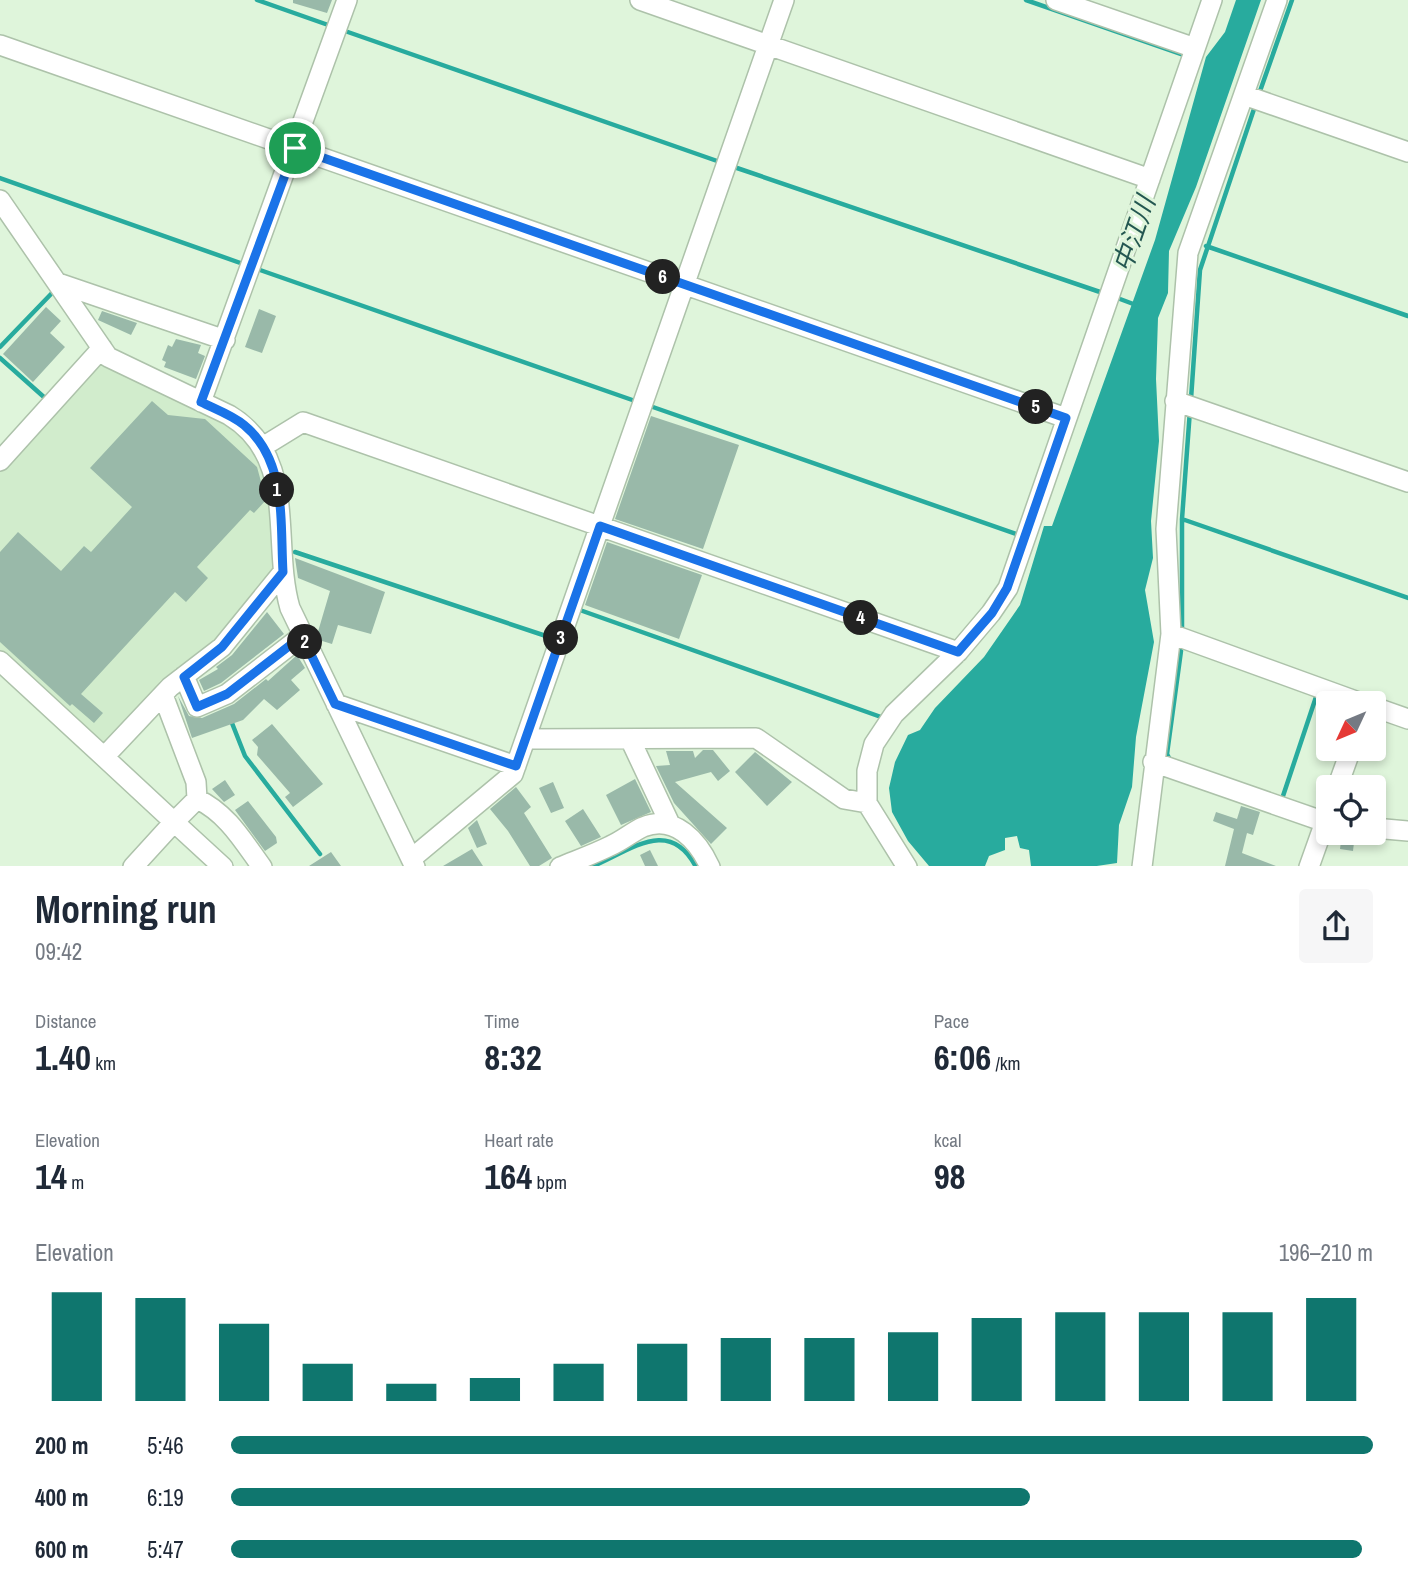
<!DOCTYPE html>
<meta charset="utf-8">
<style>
body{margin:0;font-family:"Archivo Narrow","Noto Sans JP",sans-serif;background:#f6f6f7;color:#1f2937;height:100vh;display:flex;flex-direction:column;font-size:26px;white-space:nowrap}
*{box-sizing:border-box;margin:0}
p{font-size:23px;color:#747a83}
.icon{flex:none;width:38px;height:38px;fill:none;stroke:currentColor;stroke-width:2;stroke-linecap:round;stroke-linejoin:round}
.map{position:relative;height:866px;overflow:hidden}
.side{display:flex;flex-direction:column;background:#fff;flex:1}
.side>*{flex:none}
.needle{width:46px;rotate:226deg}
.controls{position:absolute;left:1316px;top:691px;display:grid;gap:14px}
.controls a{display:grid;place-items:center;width:70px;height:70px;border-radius:7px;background:#fff;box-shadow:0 4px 10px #0003;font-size:35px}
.pin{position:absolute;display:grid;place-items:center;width:60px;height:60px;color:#fff;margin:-30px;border:4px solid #fff;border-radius:50%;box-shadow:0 2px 7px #0007}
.km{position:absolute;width:35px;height:35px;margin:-18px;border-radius:50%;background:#222;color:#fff;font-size:19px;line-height:35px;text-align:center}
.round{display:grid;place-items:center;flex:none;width:74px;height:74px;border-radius:7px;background:#f6f6f7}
.head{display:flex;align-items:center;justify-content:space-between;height:119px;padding:0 35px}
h1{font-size:38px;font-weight:700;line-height:52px}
.figures{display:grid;grid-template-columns:repeat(3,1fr);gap:10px;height:119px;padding:7px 35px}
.figures div{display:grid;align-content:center}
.figures b{font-size:35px;font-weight:700}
.figures small{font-size:19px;font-weight:400}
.figures p{font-size:19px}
.chart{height:196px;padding:14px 35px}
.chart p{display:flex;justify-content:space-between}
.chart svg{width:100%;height:126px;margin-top:7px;stroke:#0f766e;stroke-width:6}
ul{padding:0 35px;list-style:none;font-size:23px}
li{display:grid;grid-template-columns:112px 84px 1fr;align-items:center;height:52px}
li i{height:18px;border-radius:9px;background:#0f766e}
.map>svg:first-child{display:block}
.built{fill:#d1eccc}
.water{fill:#28ab9e}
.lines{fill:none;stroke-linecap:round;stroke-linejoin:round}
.stream{stroke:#28ab9e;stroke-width:4.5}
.building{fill:#99b9a9}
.minor-casing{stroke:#adc2aa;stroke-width:22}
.minor{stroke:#fff;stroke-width:19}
.route-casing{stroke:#fff;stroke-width:14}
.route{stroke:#1a73e8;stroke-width:9}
.labels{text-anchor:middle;stroke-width:6;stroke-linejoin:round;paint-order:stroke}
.water-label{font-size:26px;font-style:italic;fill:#245751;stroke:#dff5db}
</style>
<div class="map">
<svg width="1408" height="867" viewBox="0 0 1408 867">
<rect width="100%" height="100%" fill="#dff5db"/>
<path class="built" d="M101 364 228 423 255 448 268 484 273 568 271 576 206 652 202 649 160 681 151 696 108 742 99 743 0 652V468L94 365Z"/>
<path class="water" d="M1236 0H1261L1196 187 1169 251 1168 293 1158 318 1156 379 1159 441 1151 521 1153 558 1145 590 1154 642 1136 737 1132 787 1119 825 1117 863 1090 867 1031 866 1029 850 1020 848 1017 836 1005 838V850L989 856 985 866H929L908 841 892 812 889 788 895 762 908 735 920 730 935 708 984 657 1020 605 1044 526H1052L1155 240 1206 57 1225 32Z"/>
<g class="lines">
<path class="stream" d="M257 0 331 26
M1026 0 1187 56
M345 31 720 162
M1259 94 1292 0
M734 167 1100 292
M0 178 246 265
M1206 246 1408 316
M260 270 638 402
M1120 299 1136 305
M0 347 52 293
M0 358 45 398
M1191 399 1200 270 1255 106
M650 406 1019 535
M1182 519 1408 598
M295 552 552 638
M577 609 881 717
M1182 631V519L1190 410
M230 718 245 756 320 854
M1170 760 1167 754 1181 651
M1277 798 1283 796 1318 691
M591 867C629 852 669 815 696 867"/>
</g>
<path class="building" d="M293 0H332L327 13 293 3Z
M46 307 61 321 50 333 65 347 33 382 3 354Z
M259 309 276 316 262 353 245 347Z
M102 311 137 323 131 335 98 320Z
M176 339 201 345 198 353 205 356 196 379 164 367 166 362 162 360 168 345 172 347Z
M152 401 168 415 205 419 257 467 266 500 254 513 250 510 197 567 208 578 186 602 175 592 81 694 103 713 94 723 72 704 70 706 0 642V552L18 532 61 571 84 546 91 552 132 507 90 468Z
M651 416 739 445 703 549 615 519Z
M607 542 702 575 679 639 585 605Z
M295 558 385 592 371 634 338 625 332 644 319 640 317 635 330 591 298 578Z
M267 612 284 634 221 683 204 691 199 680 218 669 216 667 232 655Z
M297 655 305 668 291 680 300 690 277 710 264 699 243 720 192 738 178 696 189 716 202 718 234 704 266 679 268 681Z
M272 724 323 784 293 807 285 797 290 793 257 755 258 747 252 740Z
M703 750H713L730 771 718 781 711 772 675 782 727 828 711 844 674 803 656 766 670 765 666 751H693L695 758Z
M755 752 792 782 767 806 735 772Z
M635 779 651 812 621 825 606 795Z
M225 780 235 795 224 802 212 789Z
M553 782 564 808 551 813 539 788Z
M516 787 531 807 524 813 552 858 539 866H530L508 831 490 809Z
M248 801 276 837 277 843 265 851 235 810Z
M1241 806 1260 812 1253 835 1247 833 1242 853 1276 866H1225L1234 829 1213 821 1216 812 1237 819Z
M583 809 601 837 581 846 565 821Z
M477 820 487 844 477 848 468 828Z
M1342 833 1355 834 1353 851 1340 849Z
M472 849 483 866H443Z
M650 850 658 866H645L640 855Z
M331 852 341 866H309Z"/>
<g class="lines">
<g class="minor-casing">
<path id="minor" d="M640 0 1150 179
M1056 0 1195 48
M0 45 1066 418
M1244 95 1408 152
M0 200 108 357 229 415C299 457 271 542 290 608L415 867
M58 283 225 340
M1175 401 1408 482
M201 402 347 0
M264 446 303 422 958 652
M0 461 102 348
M1171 634 1364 704
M0 661 104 757 170 687 222 647 283 572
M184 676 197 707 227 694 302 636
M163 695 196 782 197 799 174 822 223 867
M336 704 516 766
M1374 707 1408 719
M526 739 756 738 844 799 867 803
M630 739 670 824
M104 757 174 822 133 867
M1153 762 1325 822 1328 813
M1337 788 1351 749
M197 799C227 813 243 841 262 867
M1374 828 1408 831
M411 859 513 774 784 0
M560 867C577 860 594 854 610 846 622 841 632 832 643 827 675 814 698 841 710 867
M907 867 867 803V771L874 744 894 714 958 652 991 613 1008 588 1212 0
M1142 867 1171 634 1166 529 1188 253 1277 0
M1309 867 1325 822H1328"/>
</g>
<use href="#minor" class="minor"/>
</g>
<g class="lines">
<g class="route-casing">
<path id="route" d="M295 148 1066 418 1007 588 992 613 958 652 600 526 516 766 335 704 302 636 227 694 197 707 184 677 222 647 283 572C280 522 287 460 244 425 232 415 215 409 201 402Z"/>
</g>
<use href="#route" class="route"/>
</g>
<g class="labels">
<g class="water-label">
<text transform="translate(1134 234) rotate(-71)" y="9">中江川</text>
</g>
</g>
</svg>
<div class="controls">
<a><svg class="needle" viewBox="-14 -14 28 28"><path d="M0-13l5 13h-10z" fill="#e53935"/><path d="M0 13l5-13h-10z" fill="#747a83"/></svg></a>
<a><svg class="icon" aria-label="locate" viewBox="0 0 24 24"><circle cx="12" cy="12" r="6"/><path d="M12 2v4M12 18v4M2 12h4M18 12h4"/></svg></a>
</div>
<div class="pin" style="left:295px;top:148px;background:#1e9e55"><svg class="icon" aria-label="arrive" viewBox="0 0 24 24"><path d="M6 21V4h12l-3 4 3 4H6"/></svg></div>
<b class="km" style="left:277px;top:490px">1</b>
<b class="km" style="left:305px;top:642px">2</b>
<b class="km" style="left:561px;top:638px">3</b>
<b class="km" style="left:861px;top:618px">4</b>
<b class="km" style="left:1036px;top:407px">5</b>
<b class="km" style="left:663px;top:277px">6</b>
</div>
<section class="side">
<div class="head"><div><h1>Morning run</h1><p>09:42</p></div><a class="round"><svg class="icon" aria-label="share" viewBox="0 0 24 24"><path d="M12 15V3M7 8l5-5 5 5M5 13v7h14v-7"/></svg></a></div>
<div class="figures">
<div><p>Distance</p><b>1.40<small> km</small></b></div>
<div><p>Time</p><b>8:32</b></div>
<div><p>Pace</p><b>6:06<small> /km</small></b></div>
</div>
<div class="figures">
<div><p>Elevation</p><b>14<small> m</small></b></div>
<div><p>Heart rate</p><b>164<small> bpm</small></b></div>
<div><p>kcal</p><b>98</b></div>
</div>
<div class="chart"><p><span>Elevation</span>196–210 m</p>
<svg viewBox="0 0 160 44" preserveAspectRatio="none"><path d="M5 44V6M15 44V8M25 44V17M35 44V31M45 44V38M55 44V36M65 44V31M75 44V24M85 44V22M95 44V22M105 44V20M115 44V15M125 44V13M135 44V13M145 44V13M155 44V8"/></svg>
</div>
<ul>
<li><b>200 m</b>5:46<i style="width:100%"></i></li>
<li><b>400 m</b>6:19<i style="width:70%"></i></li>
<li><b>600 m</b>5:47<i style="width:99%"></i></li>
</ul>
</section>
